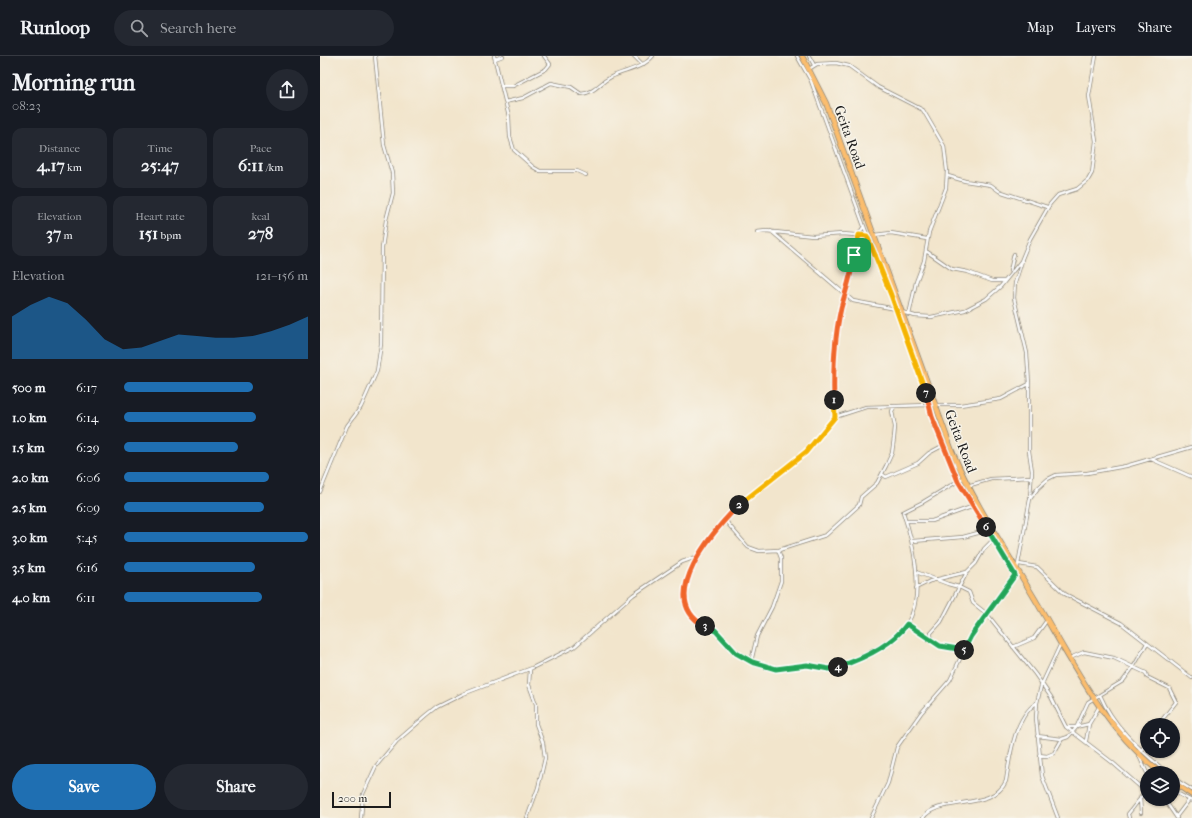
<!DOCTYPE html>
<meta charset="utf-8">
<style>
body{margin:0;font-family:"IM FELL French Canon",serif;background:#242831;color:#f1f3f6;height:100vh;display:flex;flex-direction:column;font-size:15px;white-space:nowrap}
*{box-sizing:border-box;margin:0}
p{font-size:13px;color:#9ea1a6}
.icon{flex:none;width:22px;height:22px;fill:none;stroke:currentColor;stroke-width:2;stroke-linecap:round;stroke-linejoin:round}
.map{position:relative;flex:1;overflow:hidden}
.side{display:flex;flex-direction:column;background:#171b24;width:320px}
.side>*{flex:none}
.fabs{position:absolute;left:820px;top:662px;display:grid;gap:8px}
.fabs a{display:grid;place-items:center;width:40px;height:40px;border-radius:50%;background:#171b24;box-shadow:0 1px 3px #0004;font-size:20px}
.scale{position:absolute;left:12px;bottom:10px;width:59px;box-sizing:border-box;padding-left:4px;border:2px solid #1c1c1c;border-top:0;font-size:11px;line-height:14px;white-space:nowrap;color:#1c1c1c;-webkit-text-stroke:3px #f7f3e8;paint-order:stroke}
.pin{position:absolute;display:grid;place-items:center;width:34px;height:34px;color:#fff;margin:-17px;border-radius:8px;box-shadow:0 2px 6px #0006}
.km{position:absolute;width:20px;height:20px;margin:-10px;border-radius:50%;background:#222;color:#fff;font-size:11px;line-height:20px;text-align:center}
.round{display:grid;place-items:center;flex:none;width:42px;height:42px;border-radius:21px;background:#242831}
.summary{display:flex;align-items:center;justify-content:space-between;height:68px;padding:0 12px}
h1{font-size:22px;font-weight:700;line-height:30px}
.metrics{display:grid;grid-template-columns:repeat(3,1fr);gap:6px;height:68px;padding:4px 12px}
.metrics div{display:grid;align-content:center;border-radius:10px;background:#242831;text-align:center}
.metrics b{font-size:17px;font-weight:700}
.metrics small{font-size:11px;font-weight:400}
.metrics p{font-size:11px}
.chart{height:112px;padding:8px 12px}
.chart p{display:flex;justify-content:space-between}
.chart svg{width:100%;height:72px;margin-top:4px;fill:#1f6fb2;opacity:.7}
.action{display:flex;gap:8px;margin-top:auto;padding:8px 12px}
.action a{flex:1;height:46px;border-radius:24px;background:#1f6fb2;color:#fff;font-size:16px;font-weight:700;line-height:46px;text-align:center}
.action a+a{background:#242831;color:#f1f3f6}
ul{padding:0 12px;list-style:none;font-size:13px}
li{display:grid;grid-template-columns:64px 48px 1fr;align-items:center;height:30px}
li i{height:10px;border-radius:5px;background:#1f6fb2}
header{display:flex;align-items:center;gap:24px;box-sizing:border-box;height:56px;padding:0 20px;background:#171b24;border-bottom:1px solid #363941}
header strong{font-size:19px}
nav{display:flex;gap:22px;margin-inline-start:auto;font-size:14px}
.search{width:280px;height:36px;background:#242831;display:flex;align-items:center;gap:10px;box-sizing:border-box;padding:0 14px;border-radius:22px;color:#9ea1a6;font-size:15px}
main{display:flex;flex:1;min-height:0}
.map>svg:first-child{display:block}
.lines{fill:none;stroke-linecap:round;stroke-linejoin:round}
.minor-casing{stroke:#878074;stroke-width:4}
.highway-casing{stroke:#878074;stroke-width:6}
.minor{stroke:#fff;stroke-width:2.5}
.highway{stroke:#fbbd6e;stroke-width:4.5}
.split-1-casing{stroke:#fff;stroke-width:8}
.split-2-casing{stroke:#fff;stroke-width:8}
.split-3-casing{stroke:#fff;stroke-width:8}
.split-4-casing{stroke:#fff;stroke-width:8}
.split-5-casing{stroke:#fff;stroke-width:8}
.split-6-casing{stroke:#fff;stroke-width:8}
.split-7-casing{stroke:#fff;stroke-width:8}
.split-8-casing{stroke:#fff;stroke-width:8}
.split-9-casing{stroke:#fff;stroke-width:8}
.split-1{stroke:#f0652b;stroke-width:5}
.split-2{stroke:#f5b400;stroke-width:5}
.split-3{stroke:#f0652b;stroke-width:5}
.split-4{stroke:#22a559;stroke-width:5}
.split-5{stroke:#22a559;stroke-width:5}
.split-6{stroke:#22a559;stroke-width:5}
.split-7{stroke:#f0652b;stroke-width:5}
.split-8{stroke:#f5b400;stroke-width:5}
.split-9{stroke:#f5b400;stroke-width:5}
.labels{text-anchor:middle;stroke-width:3;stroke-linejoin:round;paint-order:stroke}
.street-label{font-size:14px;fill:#1c1c1c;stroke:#f7f3e8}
</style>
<header>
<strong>Runloop</strong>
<div class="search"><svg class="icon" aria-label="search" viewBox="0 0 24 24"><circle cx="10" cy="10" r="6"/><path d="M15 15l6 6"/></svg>Search here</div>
<nav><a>Map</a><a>Layers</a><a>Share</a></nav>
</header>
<main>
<section class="side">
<div class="summary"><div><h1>Morning run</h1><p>08:23</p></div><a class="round"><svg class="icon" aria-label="share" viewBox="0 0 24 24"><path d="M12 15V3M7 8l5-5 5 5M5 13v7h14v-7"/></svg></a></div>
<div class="metrics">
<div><p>Distance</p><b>4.17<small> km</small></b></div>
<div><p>Time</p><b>25:47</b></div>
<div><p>Pace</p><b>6:11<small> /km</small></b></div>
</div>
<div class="metrics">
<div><p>Elevation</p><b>37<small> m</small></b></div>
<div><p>Heart rate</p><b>151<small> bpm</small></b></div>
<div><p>kcal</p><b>278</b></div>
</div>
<div class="chart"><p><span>Elevation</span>121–156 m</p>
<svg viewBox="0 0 160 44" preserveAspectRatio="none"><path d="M0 44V18L10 11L20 6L30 10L40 20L50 32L60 38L70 37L80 33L90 29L100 30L110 31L120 31L130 30L140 27L150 23L160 18V44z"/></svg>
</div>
<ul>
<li><b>500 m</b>6:17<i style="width:70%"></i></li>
<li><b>1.0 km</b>6:14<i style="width:72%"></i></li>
<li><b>1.5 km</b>6:29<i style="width:62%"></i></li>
<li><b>2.0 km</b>6:06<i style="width:79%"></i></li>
<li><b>2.5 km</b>6:09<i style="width:76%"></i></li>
<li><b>3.0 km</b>5:45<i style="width:100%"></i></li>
<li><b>3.5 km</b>6:16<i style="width:71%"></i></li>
<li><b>4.0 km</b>6:11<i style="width:75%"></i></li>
</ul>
<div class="action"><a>Save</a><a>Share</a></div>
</section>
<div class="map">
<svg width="872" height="762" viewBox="0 0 872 762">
<rect width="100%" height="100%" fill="#f7f3e8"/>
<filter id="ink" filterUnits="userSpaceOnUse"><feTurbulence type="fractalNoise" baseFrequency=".025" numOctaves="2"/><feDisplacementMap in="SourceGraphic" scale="8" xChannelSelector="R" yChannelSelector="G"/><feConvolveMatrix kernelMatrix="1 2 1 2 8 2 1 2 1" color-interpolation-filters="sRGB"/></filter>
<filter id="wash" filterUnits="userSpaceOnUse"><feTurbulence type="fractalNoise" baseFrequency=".012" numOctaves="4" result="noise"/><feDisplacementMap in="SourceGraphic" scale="16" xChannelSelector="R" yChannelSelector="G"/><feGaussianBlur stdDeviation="0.9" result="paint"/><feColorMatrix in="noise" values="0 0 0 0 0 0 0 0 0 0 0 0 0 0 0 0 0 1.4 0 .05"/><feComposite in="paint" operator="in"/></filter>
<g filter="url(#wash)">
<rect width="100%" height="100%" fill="#f2e5cc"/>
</g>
<g filter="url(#ink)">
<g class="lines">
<g class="minor-casing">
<path id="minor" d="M174 0 189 61 190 81 194 94 213 111 220 115H257L266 119
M314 0 323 9
M477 0 491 25 561 217 575 249 606 336 612 361 638 425 695 519
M489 0 494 9
M175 3 183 0
M489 13 497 8 516 7 529 10 558 31 603 54 624 90 627 115 626 132 609 176 604 205 596 226 589 259
M181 30H193L226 13 230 8 224 0
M185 46 203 42 231 27 251 31 261 38C277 36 277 28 291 21 305 14 322 13 333 0
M628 120 645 125 671 129 679 135 727 151
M451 175 533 245 576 253
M437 176 446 175 493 180 523 178 547 180
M554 179 571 177 607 183
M606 195 632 213 648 216 672 225H684
M702 205 695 227 694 242 707 297 709 328V395L712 415 710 441
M690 215 694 198
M582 256 595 260 611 261 645 254 666 243 681 230 701 205 710 183 730 148 738 139 757 133 768 124 772 117 776 85 769 40 776 0
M615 349H640L681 343 709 328
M515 361C511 325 514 290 521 255 523 242 529 230 532 217 535 201 534 184 544 170
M831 403 872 421
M562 418 566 421 598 407 609 397 624 389
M647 430 671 423 712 421
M0 436 27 370 41 351 57 315 61 288 62 192 66 164 73 137 72 117 64 89 55 0
M583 456 603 446 643 422
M406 464 408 468 428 491 439 495 459 494 506 479 539 449 541 441 557 427 566 410 572 397 574 382 575 371 572 355 575 350
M586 465H612L657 449
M593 485 643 481 669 474
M379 501C366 523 355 550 380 568 385 571 392 572 396 576 415 596 431 614 462 612 471 612 480 609 489 609 496 609 503 613 510 613 523 612 538 603 549 597 562 590 579 580 587 568 606 539 593 485 583 456
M699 508 717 511 745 538 801 567 872 622
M697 514 710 443 718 432 728 423 736 419 767 417 806 410 872 391
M596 516 628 528 639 531 649 536 653 547 667 558 715 618 731 641 746 671 793 707 826 736
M596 532 610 525 647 516
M587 568 620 590 643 595
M611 584V577L621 566 647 516 656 507 664 493 674 483
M693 591 714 582 727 564
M750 602 764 596 794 602 826 617 827 621 849 632 856 646 838 669
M431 606 437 580 452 551 461 525V502L458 494
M780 639C794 672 821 694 847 717
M747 671H756L769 668 779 651
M717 680 742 683 748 681 756 672 768 646 803 625 814 610 827 587
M766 685 769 668
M821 695 827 686
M719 699 727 700 734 697 742 683
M819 700 827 717
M853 722 872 734
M853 735 872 745
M844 743 857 762
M821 757 820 742 827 735
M856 761 869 744
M41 762 43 738 56 710 77 685 107 659 117 651 143 638 212 612 254 591 313 539 362 506 379 500 394 477 419 450 486 396 515 361 546 351 609 349
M207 762 218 732 225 702 223 687 216 668V648L209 629 210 613
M551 762 568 727 577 691 601 657 630 624 651 580 695 518
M603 762C617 740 674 755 686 725 690 700 694 663 716 647
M738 762 722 720 716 662 717 647 721 630 741 587
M809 762 808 758 819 744"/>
</g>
<g class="highway-casing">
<path id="highway" d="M482 0 506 47 632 395C654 448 686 494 715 543 751 604 784 673 841 717
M853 726 872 739"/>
</g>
<use href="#minor" class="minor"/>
<use href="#highway" class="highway"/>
</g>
</g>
<g class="lines" filter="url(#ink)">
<g class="split-1-casing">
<path id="split-1" d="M514 344C513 313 514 283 521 252 526 234 532 218 534 199"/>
</g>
<g class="split-2-casing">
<path id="split-2" d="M419 449 486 396 515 361 514 344"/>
</g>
<g class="split-3-casing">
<path id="split-3" d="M385 570C334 543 394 474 419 449"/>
</g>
<g class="split-4-casing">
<path id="split-4" d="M385 570 395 574 416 597 432 606 456 613 487 609 509 613 518 611"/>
</g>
<g class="split-5-casing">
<path id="split-5" d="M518 611C542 603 572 589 587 568L620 590 644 594"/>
</g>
<g class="split-6-casing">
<path id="split-6" d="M644 594 651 580 695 519 666 471"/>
</g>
<g class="split-7-casing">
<path id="split-7" d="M606 337 612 361 638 425 666 471"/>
</g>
<g class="split-8-casing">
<path id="split-8" d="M555 199 571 239 606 337"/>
</g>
<g class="split-9-casing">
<path id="split-9" d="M534 199 539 179 547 180 555 199"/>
</g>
<use href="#split-1" class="split-1"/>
<use href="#split-2" class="split-2"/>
<use href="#split-3" class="split-3"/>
<use href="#split-4" class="split-4"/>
<use href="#split-5" class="split-5"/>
<use href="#split-6" class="split-6"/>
<use href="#split-7" class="split-7"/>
<use href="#split-8" class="split-8"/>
<use href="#split-9" class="split-9"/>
</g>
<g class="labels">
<g class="street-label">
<text transform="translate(530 81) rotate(70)" y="5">Geita Road</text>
<text transform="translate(641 385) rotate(69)" y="5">Geita Road</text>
</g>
</g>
</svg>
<div class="fabs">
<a><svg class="icon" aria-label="locate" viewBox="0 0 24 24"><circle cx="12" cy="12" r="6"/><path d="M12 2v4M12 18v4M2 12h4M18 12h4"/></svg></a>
<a><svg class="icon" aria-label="layers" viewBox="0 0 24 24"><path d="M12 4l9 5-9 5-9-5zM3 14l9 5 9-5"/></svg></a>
</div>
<div class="scale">200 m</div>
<div class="pin" style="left:534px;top:199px;background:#1e9e55"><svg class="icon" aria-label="arrive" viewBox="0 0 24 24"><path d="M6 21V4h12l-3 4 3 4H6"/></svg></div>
<b class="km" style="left:514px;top:344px">1</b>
<b class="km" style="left:419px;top:449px">2</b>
<b class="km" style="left:385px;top:570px">3</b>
<b class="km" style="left:518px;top:611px">4</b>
<b class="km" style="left:644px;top:594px">5</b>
<b class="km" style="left:666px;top:471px">6</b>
<b class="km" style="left:606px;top:337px">7</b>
</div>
</main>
